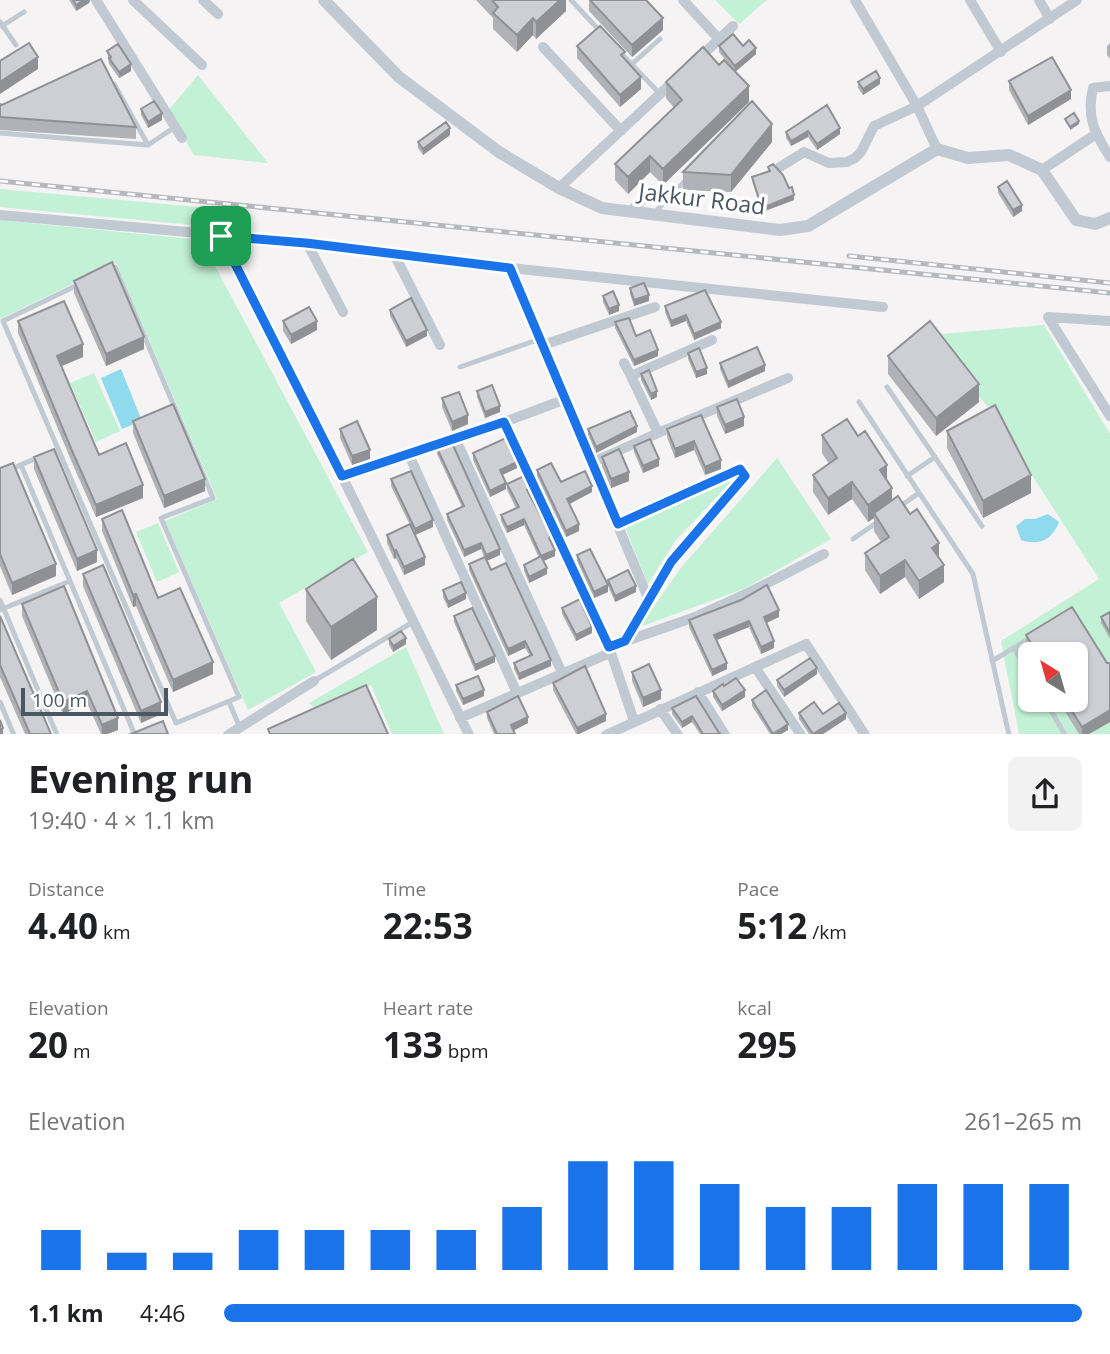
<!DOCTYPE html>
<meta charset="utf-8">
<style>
body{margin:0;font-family:"Open Sans",sans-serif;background:#f2f2f2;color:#202124;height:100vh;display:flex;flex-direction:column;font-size:26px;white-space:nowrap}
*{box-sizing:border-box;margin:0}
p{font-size:23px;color:#757577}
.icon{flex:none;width:38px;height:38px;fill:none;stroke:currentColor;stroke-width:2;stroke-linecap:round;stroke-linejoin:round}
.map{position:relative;height:734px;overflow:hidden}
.side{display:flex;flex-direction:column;background:#fff;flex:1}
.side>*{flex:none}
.needle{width:46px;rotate:323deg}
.buttons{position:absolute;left:1018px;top:642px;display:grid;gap:14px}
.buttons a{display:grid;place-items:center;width:70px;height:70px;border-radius:10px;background:#fff;box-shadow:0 2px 5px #0004;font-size:35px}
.scale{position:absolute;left:21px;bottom:18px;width:147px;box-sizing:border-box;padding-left:7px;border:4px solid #4a5661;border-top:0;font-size:19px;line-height:24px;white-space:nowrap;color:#4a5661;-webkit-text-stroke:5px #fff;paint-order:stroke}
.pin{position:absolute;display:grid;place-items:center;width:60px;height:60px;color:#fff;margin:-30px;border-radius:14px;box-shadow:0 4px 10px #0006}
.round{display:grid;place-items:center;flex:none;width:74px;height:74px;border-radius:10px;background:#f2f2f2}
.summary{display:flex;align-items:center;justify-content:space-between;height:119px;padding:0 28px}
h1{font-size:38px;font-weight:700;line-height:52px}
.stats{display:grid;grid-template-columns:repeat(3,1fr);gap:10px;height:119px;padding:7px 28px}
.stats div{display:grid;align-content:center}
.stats b{font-size:35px;font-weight:700}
.stats small{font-size:19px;font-weight:400}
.stats p{font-size:19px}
.chart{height:196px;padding:14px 28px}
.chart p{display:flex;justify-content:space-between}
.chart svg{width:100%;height:126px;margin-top:7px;stroke:#1a73e8;stroke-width:6}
ul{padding:0 28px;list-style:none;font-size:23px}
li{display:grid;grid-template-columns:112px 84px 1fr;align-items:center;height:52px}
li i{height:18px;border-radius:9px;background:#1a73e8}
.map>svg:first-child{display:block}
.green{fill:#c3f1d5;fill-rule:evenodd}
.water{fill:#90daee}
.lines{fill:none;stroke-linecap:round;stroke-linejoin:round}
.service{stroke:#c1cad2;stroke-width:5}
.minor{stroke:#c1cad2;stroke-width:10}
.tertiary{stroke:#c1cad2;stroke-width:12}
.rail-casing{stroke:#b5b8bd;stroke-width:5}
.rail{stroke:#fff;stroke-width:2.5;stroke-dasharray:8;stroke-linecap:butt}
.wall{fill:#b0b2b7}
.shaded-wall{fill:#909195}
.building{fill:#cdcfd5;stroke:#909195;stroke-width:2}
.route-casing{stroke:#fff;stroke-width:14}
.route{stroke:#1a73e8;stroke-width:9}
.labels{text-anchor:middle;stroke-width:7;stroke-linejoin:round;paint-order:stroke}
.street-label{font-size:23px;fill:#4a5661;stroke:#fff}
</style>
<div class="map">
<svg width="1110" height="735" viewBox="0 0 1110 735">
<rect width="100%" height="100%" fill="#f5f3f3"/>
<path class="green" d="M715 0H767L739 24Z
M198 75 268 163 194 155 168 111Z
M0 189 219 209 225 228 0 207Z
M0 220 201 240 368 552 279 603 316 672 248 710 165 521 217 499 116 263 0 319Z
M1044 325 1110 434V734H1019L1001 641 1099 579 990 410 930 335ZM1031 654H1076V700H1031Z
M94 373 120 431 96 442 70 383Z
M777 458 831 539 746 588 640 627 680 569Z
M733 480 675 541 648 584 625 527Z
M158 523 179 572 157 582 136 532Z
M406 647 444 734H392L371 685 320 714 309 703Z"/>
<path class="water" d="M121 369 142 421 122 429 101 378Z
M1048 514 1059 522C1052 540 1039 546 1021 540L1016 526 1025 519H1035Z"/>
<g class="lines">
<path class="service" d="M571 0 600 31
M0 22 16 45
M2 26 24 12
M621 53 660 94
M632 64 660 39
M114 84 148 145
M0 133 148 145 175 127
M655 212 687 179
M115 267 213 498 161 518 239 697 176 723 3 321Z
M460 367 540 339
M887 387 982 526
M859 402 973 574 1009 735
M0 474 39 457
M907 476 935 457
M899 507 919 493
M853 539 879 521
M70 581 134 733 130 735
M0 600 57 735
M0 610 70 581 21 465
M1014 648 1031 676
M992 661 1032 637
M314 681 413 622
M1045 700 1065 735
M0 702 14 735
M229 702 240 728"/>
<path class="minor" d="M96 0 182 138
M133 0 202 65
M203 0 218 14
M683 0 719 39
M855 0 917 106 937 149
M970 0 1001 52
M1039 0 1050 19
M543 47 621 131
M698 59 733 26
M1110 86 1093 88C1086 117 1095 134 1110 157
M780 167 804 152 829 163 847 162 855 158 861 152 874 126 917 106 1077 0
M1042 170 1096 134
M559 188 674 81
M630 212 649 193
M0 215 307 243 510 268 883 307
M221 236 342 476 469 735
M307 243 343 312
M394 254 440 345
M510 268 649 600
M1048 317 1110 416
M1048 317 1110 321
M543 345 655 307
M624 363 631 376
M504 423 609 647 634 721
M658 433 788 378
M456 440 562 673
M409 455 517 693
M591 463 658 433 631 376 712 340
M342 476 456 440 566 399
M618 524 740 469 745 476 671 562 625 641
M609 647 695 617 750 592 824 554
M755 667 801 735
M698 692 725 735
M660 709 678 735
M460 718 610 653
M228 735 314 681
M606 735 806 644 865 735"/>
<path class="tertiary" d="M324 0 399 77 499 152 559 188 602 208 780 230 808 226 937 149 968 158 1009 155 1042 170 1076 220 1095 224 1110 218"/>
<g class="rail-casing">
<path id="rail" d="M0 181 1110 293
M849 256 1110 283"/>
</g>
<use href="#rail" class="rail"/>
</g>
<path class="wall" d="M69 0H90L89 3 76 11Z
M476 0H566V11L536 39 533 35 517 52 493 29V18Z
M589 0H646L663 30 632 57 589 11Z
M1110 43V59L1107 55V46Z
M577 46 625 59 641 89 620 107 577 58Z
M719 46H743L756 54 735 72 749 102 663 185 650 172 628 194 615 180V164L674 108 666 98V82L719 65 731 67 719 52Z
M107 51 131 71 119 78 109 64Z
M1009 81 1071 99 1028 125 1009 90Z
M858 82 880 84 863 95 858 88Z
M0 104 136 127V139L0 130Z
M827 105 840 134 817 150 808 137 791 146 786 138V132Z
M141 109 162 120 148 128 141 115Z
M450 135 423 155 418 148V142Z
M772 142 731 192 683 190V172Z
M768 167 794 200 762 212 752 181V177L768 171Z
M998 187 1022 211 1013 217 998 193Z
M74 281 144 349 106 366 74 293Z
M630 288 649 301 634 306 630 294Z
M603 296 619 311 609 315 603 302Z
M665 306 721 328 694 340 686 321 671 327 665 312Z
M390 310 427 336 406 347 390 316Z
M18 321 83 357 61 366 99 455 143 498 96 517 73 465 18 333Z
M283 321 317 330 291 344 283 331Z
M615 322 636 336 658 356 634 366 615 328Z
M688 353 707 374 696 378 688 359Z
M888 356 979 402 936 436 888 374Z
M720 363 765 371 728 388 720 369Z
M641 374 657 397 651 400 641 380Z
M477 391 500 412 485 418 477 397Z
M442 398 468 424 452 431 442 407Z
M717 407 744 426 725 434 717 416Z
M701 415 721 469 705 475 694 450 675 458 667 437V429Z
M133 421 205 491 164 508 133 433Z
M340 429 370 459 352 465 340 438Z
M588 429 637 432 596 453 588 435Z
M947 431 1031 493 983 518 947 448Z
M822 435 887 480 892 501 939 558 944 582 919 599 905 577 880 594 865 570V553L881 542 874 531V518L868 522 852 499 828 515 813 492V475L829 464 822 453Z
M634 446 659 466 643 473 634 452Z
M437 448 500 555 487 561 491 570 551 666 519 680 514 669V663L530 656 525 648 508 656 469 570V564L484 557 481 549 464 557 447 520V514L462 507 437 454Z
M473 453 517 468 502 475 506 489 490 497 473 460Z
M34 457 97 562 77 571 34 469Z
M602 457 629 481 611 488 602 466Z
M0 468 56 576 12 595 0 566Z
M537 470 561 482 592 492 570 504 579 531 566 537 537 476Z
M391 479 433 527 415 535 425 565 404 575 396 558 394 559 387 543V535L410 525 391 486Z
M507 484 529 494 552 542 555 556 543 561 547 574 529 583 524 571V565L539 558 524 525 507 533 501 521V515L516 508 507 490Z
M102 519 158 598 213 674 173 692 136 606 133 607 102 531Z
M577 555 608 592 594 598 577 561Z
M83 574 161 714 141 723 83 586Z
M608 580 636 592 615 602 608 586Z
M306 589 377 630 331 660 306 621Z
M443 590 466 599 448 608 443 597Z
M22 604 118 730 107 734H101L87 703 63 714 22 616Z
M1072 607 1107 663H1110V722L1089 734H1079L1058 700H1076V654L1031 655 1026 647V635Z
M562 608 592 633 576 641 562 614Z
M1110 612V639L1101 623V617Z
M0 616 51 734H25L0 677Z
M454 616 495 662 475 671 454 622Z
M779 617 766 623 774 648 761 654 749 627 717 640 727 669 712 676 689 627V620Z
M389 639 406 644 393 652 389 645Z
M632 672 661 699 643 707 632 681Z
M817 674 784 697 777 686V680Z
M553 683 606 721 579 734H576L553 690Z
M456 685 484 696 463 705 456 691Z
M724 686 745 697 722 711 713 697V691Z
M696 696 719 733 721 734H700L692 722 682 728 672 714V708Z
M752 700 788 730 781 734H770L752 706Z
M487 712 528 723 513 730 515 734H494L487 718Z
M799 713 823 714 846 719 823 734H809L799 719Z"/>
<path class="shaded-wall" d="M84 0H90L89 3 76 11V5Z
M560 0H566V11L536 39V22Z
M533 18V35L517 52V35Z
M663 18V30L632 57V45Z
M756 48V54L735 72V66Z
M38 57V69L0 94V82Z
M131 64V71L119 78V72Z
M641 77V89L620 107V95Z
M880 78V84L863 95V89Z
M749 86V102L663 185V169Z
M1071 90V99L1028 125V116Z
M162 113V120L148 128V122Z
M1079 121V124L1070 130V127Z
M772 124V142L731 192V175Z
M450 128V135L423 155V149Z
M840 128V134L817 150V144Z
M808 131V137L791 146V141Z
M650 156V172L628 194V177Z
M794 195V200L762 212V208Z
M1022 205V211L1013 217V210Z
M649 295V301L634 306V300Z
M619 305V311L609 315V309Z
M686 315V321L671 327V321Z
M317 321V330L291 344V335Z
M721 322V328L694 340V334Z
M427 330V336L406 347V341Z
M144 337V349L106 366V354Z
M83 344V357L57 368V356Z
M658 350V356L634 366V360Z
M765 365V371L728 388V382Z
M707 368V374L696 378V372Z
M979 384V402L936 436V418Z
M657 391V397L651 400V394Z
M500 406V412L485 418V412Z
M468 415V424L452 431V422Z
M744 417V426L725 434V425Z
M637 426V432L596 453V447Z
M694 441V450L675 458V449Z
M370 450V459L352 465V456Z
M659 459V466L643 473V466Z
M721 460V469L705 475V467Z
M517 462V468L500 476V470Z
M887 465V483L880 470Z
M629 472V481L611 488V479Z
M1031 475V493L983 518V501Z
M205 479V491L164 508V496Z
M852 482V499L828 515V498Z
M506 483V489L490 497V491Z
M143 485V498L96 517V505Z
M592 486V492L567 505V499Z
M892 488V505L874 513V518L868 522V505Z
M524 519V525L507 533V527Z
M433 520V527L415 535V529Z
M579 524V531L566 537V531Z
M481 543V549L464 557V550Z
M939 543V561L932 548Z
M500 549V555L486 561V555Z
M97 550V562L77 571V559Z
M396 550V558L394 559V551Z
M555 550V556L541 562V556Z
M425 557V565L404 575V567Z
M905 560V577L880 594V576Z
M56 564V576L12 595V583Z
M944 565V582L919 599V581Z
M547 568V574L529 583V577Z
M608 585V592L594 598V592Z
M636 586V592L615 602V596Z
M466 593V599L448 608V602Z
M136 594V606L133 607V595Z
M377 597V630L331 660V627Z
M779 610V617L764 624V617Z
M749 621V627L714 641V635Z
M592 627V633L576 641V635Z
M406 638V644L393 652V646Z
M525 641V648L508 656V649Z
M774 641V648L761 654V647Z
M495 656V662L475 671V665Z
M551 660V666L519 680V674Z
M213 662V674L173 692V680Z
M727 663V669L712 676V670Z
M817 668V674L784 697V690Z
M484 690V696L463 705V699Z
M661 690V699L643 707V698Z
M745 690V697L722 711V705Z
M87 691V703L63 714V702Z
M161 702V714L141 723V711Z
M1110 710V722L1089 734H1082V727Z
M846 713V719L823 734H814Z
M606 714V721L579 734H577V728Z
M692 716V722L682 728V722Z
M528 717V723L511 732V725Z
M118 718V730L107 734H102V725Z
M788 724V730L781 734H773Z
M3 728V734H0V730Z"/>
<path class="building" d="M73 0H84L76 5Z
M492 0H560L536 22 533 18 517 35 493 13 498 7Z
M590 0H646L663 18 632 45Z
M600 26 625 52 621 55 641 77 620 95 577 46Z
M733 34 743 46 749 40 756 48 735 66 719 46Z
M29 43 38 57 0 82V61Z
M118 44 131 64 119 72 109 58 111 57 107 51Z
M703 47 719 65 724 60 749 86 663 169 650 156 628 177 615 164 682 100 666 82Z
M1052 57 1071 90 1028 116 1009 81Z
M101 59 136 127 0 117V104L2 105Z
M876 71 880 78 863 89 858 82Z
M154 101 162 113 148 122 141 109Z
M752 101 772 124 731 175 683 172Z
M827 105 840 128 817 144 808 131 791 141 786 132Z
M1074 113 1079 121 1070 127 1065 119Z
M446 122 450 128 423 149 418 142Z
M773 164 783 175 789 188 792 187 794 195 762 208 752 177 770 171 768 167Z
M1007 181 1022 205 1013 210 998 187Z
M112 262 144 337 106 354 74 281Z
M644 283 649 295 634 300 630 288Z
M705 290 721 322 694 334 686 315 671 321 665 306Z
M613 291 619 305 609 309 603 296Z
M411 298 427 330 406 341 390 310Z
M64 301 83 344 57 356 99 455 126 443 143 485 96 505 73 453 18 321Z
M309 307 317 321 291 335 283 321Z
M629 318 636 336 650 330 658 350 634 360 615 322Z
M930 321 979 384 936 418 888 356Z
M757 347 765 365 728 382 720 363Z
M699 348 707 368 696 372 688 353Z
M649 370 657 391 651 394 641 374Z
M492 385 500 406 485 412 477 391Z
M459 392 468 415 452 422 442 398Z
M737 399 744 417 725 425 717 407Z
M173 404 205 479 164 496 133 421Z
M995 405 1031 475 983 501 947 431Z
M630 411 637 426 596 447 588 429Z
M701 415 721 460 705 467 694 441 675 449 667 429Z
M847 419 858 436 865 431 887 465 880 470 892 488 868 505 852 482 828 498 813 475 837 458 822 435Z
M357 421 370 450 352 456 340 429Z
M506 438 517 462 500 470 506 483 490 491 473 453Z
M650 439 659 459 643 466 634 446Z
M452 443 500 549 486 555 481 543 464 550 447 514 464 506 437 448Z
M54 449 97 550 77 559 34 457Z
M619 449 629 472 611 479 602 457Z
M13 463 56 564 12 583 0 554V468Z
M551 463 561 482 585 471 592 486 567 499 579 524 566 531 537 470Z
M411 471 433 520 415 529 391 479Z
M524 476 529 489 527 490 552 536 549 538 555 550 541 556 524 519 507 527 501 515 519 507 507 484Z
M898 496 910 514 917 509 939 543 932 548 944 565 919 581 905 560 880 576 865 553 889 537 874 513Z
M122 510 158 598 180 588 213 662 173 680 136 594 133 595 102 519Z
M410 524 425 557 404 567 396 550 394 551 387 535Z
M590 549 608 585 594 592 577 555Z
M541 556 547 568 529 577 524 565Z
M485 557 491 570 506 563 551 660 519 674 514 663 532 655 525 641 508 649 469 564Z
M353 559 377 597 331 627 306 589Z
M103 565 161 702 141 711 83 574Z
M628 570 636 586 615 596 608 580Z
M461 582 466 593 448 602 443 590Z
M767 585 779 610 764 617 774 641 761 647 749 621 714 635 727 663 712 670 689 620 741 600Z
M64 586 118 718 102 725 87 691 63 702 22 604Z
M580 599 592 627 576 635 562 608Z
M1072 607 1107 663H1110V710L1082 727 1065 700H1076V654H1038L1026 635Z
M472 608 495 656 475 665 454 616Z
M1110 612V633L1101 617Z
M0 616 51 734H30L0 665Z
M401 631 406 638 393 646 389 639Z
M810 658 817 668 784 690 777 680Z
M649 664 661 690 643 698 632 672Z
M585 666 606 714 577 728 553 683Z
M478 676 484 690 463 699 456 685Z
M736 678 745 690 722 705 713 691 723 684 724 686Z
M366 685 388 734H270L268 729Z
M766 690 788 724 773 734 752 700Z
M518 696 528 717 511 725 515 734H497L487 712Z
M696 696 719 733 721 734H702H703L692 716 682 722 672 708Z
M814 702 823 714 839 703 846 713 813 734 799 713Z
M0 720 3 728 0 730Z
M163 721 168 734H131Z"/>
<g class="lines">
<g class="route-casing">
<path id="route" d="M221 236 306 243 510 268 618 524 740 469 745 476 671 562 625 641 609 647 504 422 342 476Z"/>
</g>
<use href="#route" class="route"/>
</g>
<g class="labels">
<g class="street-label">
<text transform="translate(702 199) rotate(7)" y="8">Jakkur Road</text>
</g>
</g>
</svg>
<div class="buttons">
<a><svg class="needle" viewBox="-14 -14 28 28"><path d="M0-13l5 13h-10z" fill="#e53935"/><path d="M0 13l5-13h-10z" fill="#757577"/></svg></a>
</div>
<div class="scale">100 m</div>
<div class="pin" style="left:221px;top:236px;background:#1e9e55"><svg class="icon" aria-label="arrive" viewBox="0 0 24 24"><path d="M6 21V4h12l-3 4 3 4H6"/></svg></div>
</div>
<section class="side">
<div class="summary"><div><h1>Evening run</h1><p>19:40 · 4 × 1.1 km</p></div><a class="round"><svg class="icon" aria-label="share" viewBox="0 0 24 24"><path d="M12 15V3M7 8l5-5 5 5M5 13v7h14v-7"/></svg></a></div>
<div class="stats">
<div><p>Distance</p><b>4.40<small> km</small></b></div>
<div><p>Time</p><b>22:53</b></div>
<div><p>Pace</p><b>5:12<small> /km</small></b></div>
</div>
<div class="stats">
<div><p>Elevation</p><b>20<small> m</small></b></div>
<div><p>Heart rate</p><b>133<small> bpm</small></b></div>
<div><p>kcal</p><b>295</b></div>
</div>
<div class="chart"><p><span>Elevation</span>261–265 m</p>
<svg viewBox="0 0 160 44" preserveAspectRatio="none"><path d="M5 44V30M15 44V38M25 44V38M35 44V30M45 44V30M55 44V30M65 44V30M75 44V22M85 44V6M95 44V6M105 44V14M115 44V22M125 44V22M135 44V14M145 44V14M155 44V14"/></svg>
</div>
<ul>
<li><b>1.1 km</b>4:46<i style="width:100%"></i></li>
</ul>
</section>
